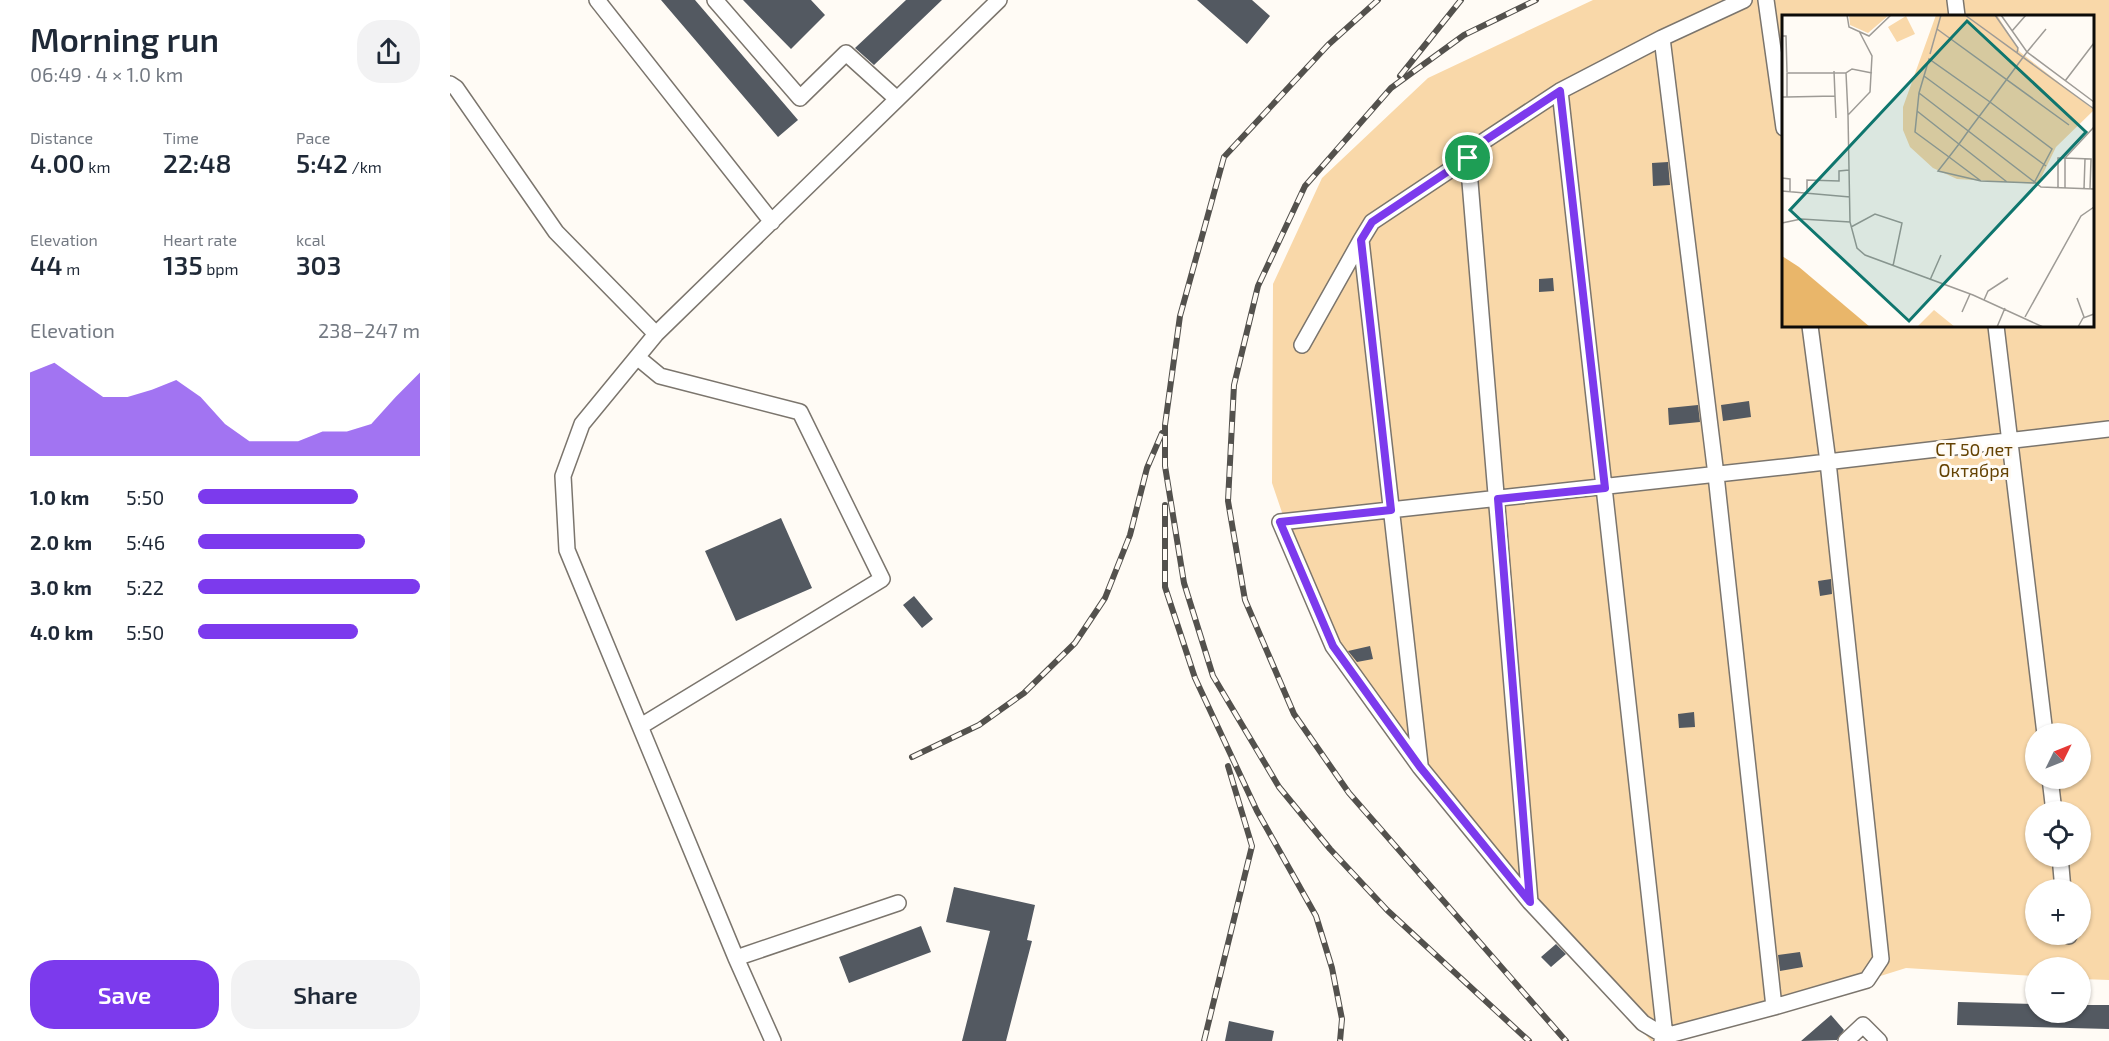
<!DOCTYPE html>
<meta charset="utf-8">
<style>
body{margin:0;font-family:"Exo 2",sans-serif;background:#f2f2f3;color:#1f2937;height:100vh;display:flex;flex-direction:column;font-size:22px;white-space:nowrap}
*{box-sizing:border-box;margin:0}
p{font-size:20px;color:#747a83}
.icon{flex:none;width:33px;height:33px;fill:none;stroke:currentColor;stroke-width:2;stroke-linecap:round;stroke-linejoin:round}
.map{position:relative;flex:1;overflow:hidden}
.side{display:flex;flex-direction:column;background:#fff;width:450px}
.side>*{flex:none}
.needle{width:39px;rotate:47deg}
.buttons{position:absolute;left:1575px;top:723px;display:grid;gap:12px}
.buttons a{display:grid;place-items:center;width:66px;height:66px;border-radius:50%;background:#fff;box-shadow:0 2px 4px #0004;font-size:30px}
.pin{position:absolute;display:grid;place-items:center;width:51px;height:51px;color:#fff;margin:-26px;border:3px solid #fff;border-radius:50%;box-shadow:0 2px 6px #0007}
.round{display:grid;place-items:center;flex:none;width:63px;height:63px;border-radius:24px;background:#f2f2f3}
.summary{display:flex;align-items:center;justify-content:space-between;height:102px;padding:0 30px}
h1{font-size:33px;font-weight:600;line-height:45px}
.metrics{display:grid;grid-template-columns:repeat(3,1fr);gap:9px;height:102px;padding:6px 30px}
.metrics div{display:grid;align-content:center}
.metrics b{font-size:26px;font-weight:600}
.metrics small{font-size:16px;font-weight:400}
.metrics p{font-size:16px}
.chart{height:168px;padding:12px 30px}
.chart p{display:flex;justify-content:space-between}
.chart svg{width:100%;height:108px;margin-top:6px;fill:#7c3aed;opacity:.7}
.button{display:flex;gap:12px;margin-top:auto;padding:12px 30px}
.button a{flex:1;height:69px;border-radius:24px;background:#7c3aed;color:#fff;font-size:24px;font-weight:600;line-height:69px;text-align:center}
.button a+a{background:#f2f2f3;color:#1f2937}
ul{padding:0 30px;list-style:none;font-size:20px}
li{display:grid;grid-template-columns:96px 72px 1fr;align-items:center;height:45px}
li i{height:15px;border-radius:8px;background:#7c3aed}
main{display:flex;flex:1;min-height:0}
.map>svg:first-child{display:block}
.green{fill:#f9d8a9;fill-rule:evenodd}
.building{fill:#535961}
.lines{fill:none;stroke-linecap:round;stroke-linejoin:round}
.minor-casing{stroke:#7b756d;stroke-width:18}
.minor{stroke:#fff;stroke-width:15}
.rail-casing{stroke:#53514d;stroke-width:6}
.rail{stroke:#fffbf5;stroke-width:4;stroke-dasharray:11;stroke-linecap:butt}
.route-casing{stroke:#fff;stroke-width:12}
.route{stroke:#7c3aed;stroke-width:8}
.labels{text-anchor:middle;stroke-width:6;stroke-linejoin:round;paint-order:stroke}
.park-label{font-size:18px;fill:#644202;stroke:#fffbf5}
.inset-road{fill:none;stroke:#9e9b96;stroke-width:1.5}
.view{fill:#0f766e;fill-opacity:0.15;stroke:#0f766e;stroke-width:3}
.inset-edge{fill:none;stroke:#0d0b08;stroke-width:3}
</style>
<main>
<section class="side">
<div class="summary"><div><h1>Morning run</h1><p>06:49 · 4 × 1.0 km</p></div><a class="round"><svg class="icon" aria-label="share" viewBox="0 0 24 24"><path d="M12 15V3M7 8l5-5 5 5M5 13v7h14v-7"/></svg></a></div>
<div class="metrics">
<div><p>Distance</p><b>4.00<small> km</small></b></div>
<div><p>Time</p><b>22:48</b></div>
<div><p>Pace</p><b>5:42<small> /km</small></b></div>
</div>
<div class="metrics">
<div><p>Elevation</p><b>44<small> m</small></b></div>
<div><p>Heart rate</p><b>135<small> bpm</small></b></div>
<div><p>kcal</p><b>303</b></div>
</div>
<div class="chart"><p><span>Elevation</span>238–247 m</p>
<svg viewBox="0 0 160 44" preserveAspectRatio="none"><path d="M0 44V10L10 6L20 13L30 20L40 20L50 17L60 13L70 20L80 31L90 38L100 38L110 38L120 34L130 34L140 31L150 20L160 10V44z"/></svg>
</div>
<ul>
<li><b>1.0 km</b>5:50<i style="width:72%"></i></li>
<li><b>2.0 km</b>5:46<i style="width:75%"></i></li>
<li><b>3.0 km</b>5:22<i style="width:100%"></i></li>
<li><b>4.0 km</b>5:50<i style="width:72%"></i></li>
</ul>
<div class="button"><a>Save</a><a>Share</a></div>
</section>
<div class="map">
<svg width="1659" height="1041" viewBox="0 0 1659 1041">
<rect width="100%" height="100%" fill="#fffbf5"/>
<path class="green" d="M1143 0H1659V980L1631 979 1630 968H1586L1585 976 1456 968 1222 1041H1201L969 774 877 645 822 483 823 284 872 178 978 78ZM1334 16H1642V326H1334ZM1586 734H1630V778H1586ZM1586 812H1630V856H1586ZM1586 890H1630V934H1586Z"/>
<path class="building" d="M211 0H245L348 120 328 137Z
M293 0H361L375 15 341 49Z
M456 0H492L424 65 405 48Z
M747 0H802L820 16 797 44Z
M1218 162 1220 185 1203 186 1202 163Z
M1103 278 1104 291 1089 292V279Z
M1299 401 1301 417 1273 421 1271 405Z
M1248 405 1250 422 1219 425 1218 408Z
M331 518 362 588 286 621 255 551Z
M1381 579 1382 594 1370 596 1368 581Z
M464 596 483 619 472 628 453 605Z
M920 646 923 659 907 662 898 651Z
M1244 712 1245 727 1229 728 1228 714Z
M504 887 585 905 577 940 582 941 556 1041H512L540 931 496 922Z
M471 926 481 952 399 983 389 957Z
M1106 944 1116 954 1101 967 1091 957Z
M1350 952 1353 967 1330 971 1328 955Z
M1508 1002 1586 1004V1012H1630V1005H1659V1029L1507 1025Z
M1381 1015 1394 1030 1387 1040 1351 1041Z
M779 1021 824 1031 822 1041H775Z"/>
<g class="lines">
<g class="minor-casing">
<path id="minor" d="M147 0 322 222
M265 0 350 98 396 53 447 99
M1316 0 1334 128
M1505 0 1507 16
M1212 38 1266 475 1324 1007
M0 84 6 88 106 232 206 334
M1110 91 1215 1036 1212 1041
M1018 158 1080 902
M1360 326 1378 462 1431 959 1417 980 1324 1007 1215 1036 1193 1023 1080 902 970 767 883 646 830 522C1106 493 1383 462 1659 429
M1546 326 1595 734
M852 345 911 240
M187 357 210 376 350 412 432 579 191 726
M970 764 911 240 922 222 1018 158 1034 141 1110 91 1212 38 1294 0
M1600 778 1604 812
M1610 856 1613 890
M1619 934V936
M286 958 448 903
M323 1041 286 958 117 550 113 476 132 424 206 334 549 0
M1396 1041 1413 1025 1429 1041"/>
</g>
<use href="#minor" class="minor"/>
<g class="rail-casing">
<path id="rail" d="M928 0 878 45 774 157 730 316 715 425V466L734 583 763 676 829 787 880 849 937 910 1079 1041
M1086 0 1014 35 941 88 855 186 808 286 784 385 778 501 795 600 844 714 899 793 1116 1041
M950 76 1011 0
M715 505V587L745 678 807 811 866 916 882 968 892 1019 890 1041
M462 757 529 725 574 693 625 643 655 598 680 535 697 468 712 433
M754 1041 802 846 778 766"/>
</g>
<use href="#rail" class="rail"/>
</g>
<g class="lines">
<g class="route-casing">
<path id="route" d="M1110 91 1155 488 1048 499 1080 902 970 767 883 646 830 522 941 510 911 240 922 222 1018 158 1034 141Z"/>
</g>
<use href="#route" class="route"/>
</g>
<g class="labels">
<g class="park-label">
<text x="1524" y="456">СТ 50 лет<tspan x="1524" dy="21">Октября</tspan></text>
</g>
</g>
<g transform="translate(1332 15)">
<rect width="312" height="312" fill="#fffbf5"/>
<path d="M67 0H107L86 18 68 10ZM154 0H215L238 37 312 95 274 132 256 169 175 164 151 153 128 132 121 115V92ZM124 1 133 19 115 27 106 12ZM152 295 173 312H135Z" fill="#f9d8a9"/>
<path d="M0 241 17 252 88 312H0Z" fill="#e9b66a"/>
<path class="inset-road" d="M65 0 67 12 87 21 109 0M183 0 312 94M213 0 236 33 235 38M219 0 245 37 312 87M155 14 287 110M77 16 90 41 88 77 66 100 68 207 75 233 83 240 191 280 261 312M230 16 244 0M0 21H4L5 57M148 39 159 0M142 61 264 151M283 66 312 28M137 78 259 172 312 174M53 81 54 103M0 82H5V58H64M5 82 53 81 52 56M135 96 225 167M66 100 64 58 70 54 90 58M0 163 8 164V177M199 166 167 142 133 117 137 78 147 44 208 87 270 134 252 168 199 166 156 156 167 142 177 129 187 115 208 87 225 64 245 37 264 14M276 172V143H283L312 112M283 173V143L309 144 308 174M302 174 303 144M0 176 68 182M25 179V165L57 166V156L67 155M0 208 19 204 68 207M69 212 93 199 120 208 111 251M148 265 159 240M295 283 302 302M202 285 206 276 226 263M180 297 188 279M243 302 299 201 312 192M215 312 223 293M296 312 301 303 312 299"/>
<path class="view" d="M185 6 304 117 127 306 8 195Z"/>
<rect width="312" height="312" class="inset-edge"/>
</g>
</svg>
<div class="buttons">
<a><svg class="needle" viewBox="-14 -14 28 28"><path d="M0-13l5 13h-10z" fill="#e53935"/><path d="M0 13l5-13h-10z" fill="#747a83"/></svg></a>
<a><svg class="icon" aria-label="locate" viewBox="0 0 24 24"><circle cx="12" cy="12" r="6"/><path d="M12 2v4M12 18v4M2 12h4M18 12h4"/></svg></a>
<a>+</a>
<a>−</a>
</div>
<div class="pin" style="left:1018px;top:158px;background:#1e9e55"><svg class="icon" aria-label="arrive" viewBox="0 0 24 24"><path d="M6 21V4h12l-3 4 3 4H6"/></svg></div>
</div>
</main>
